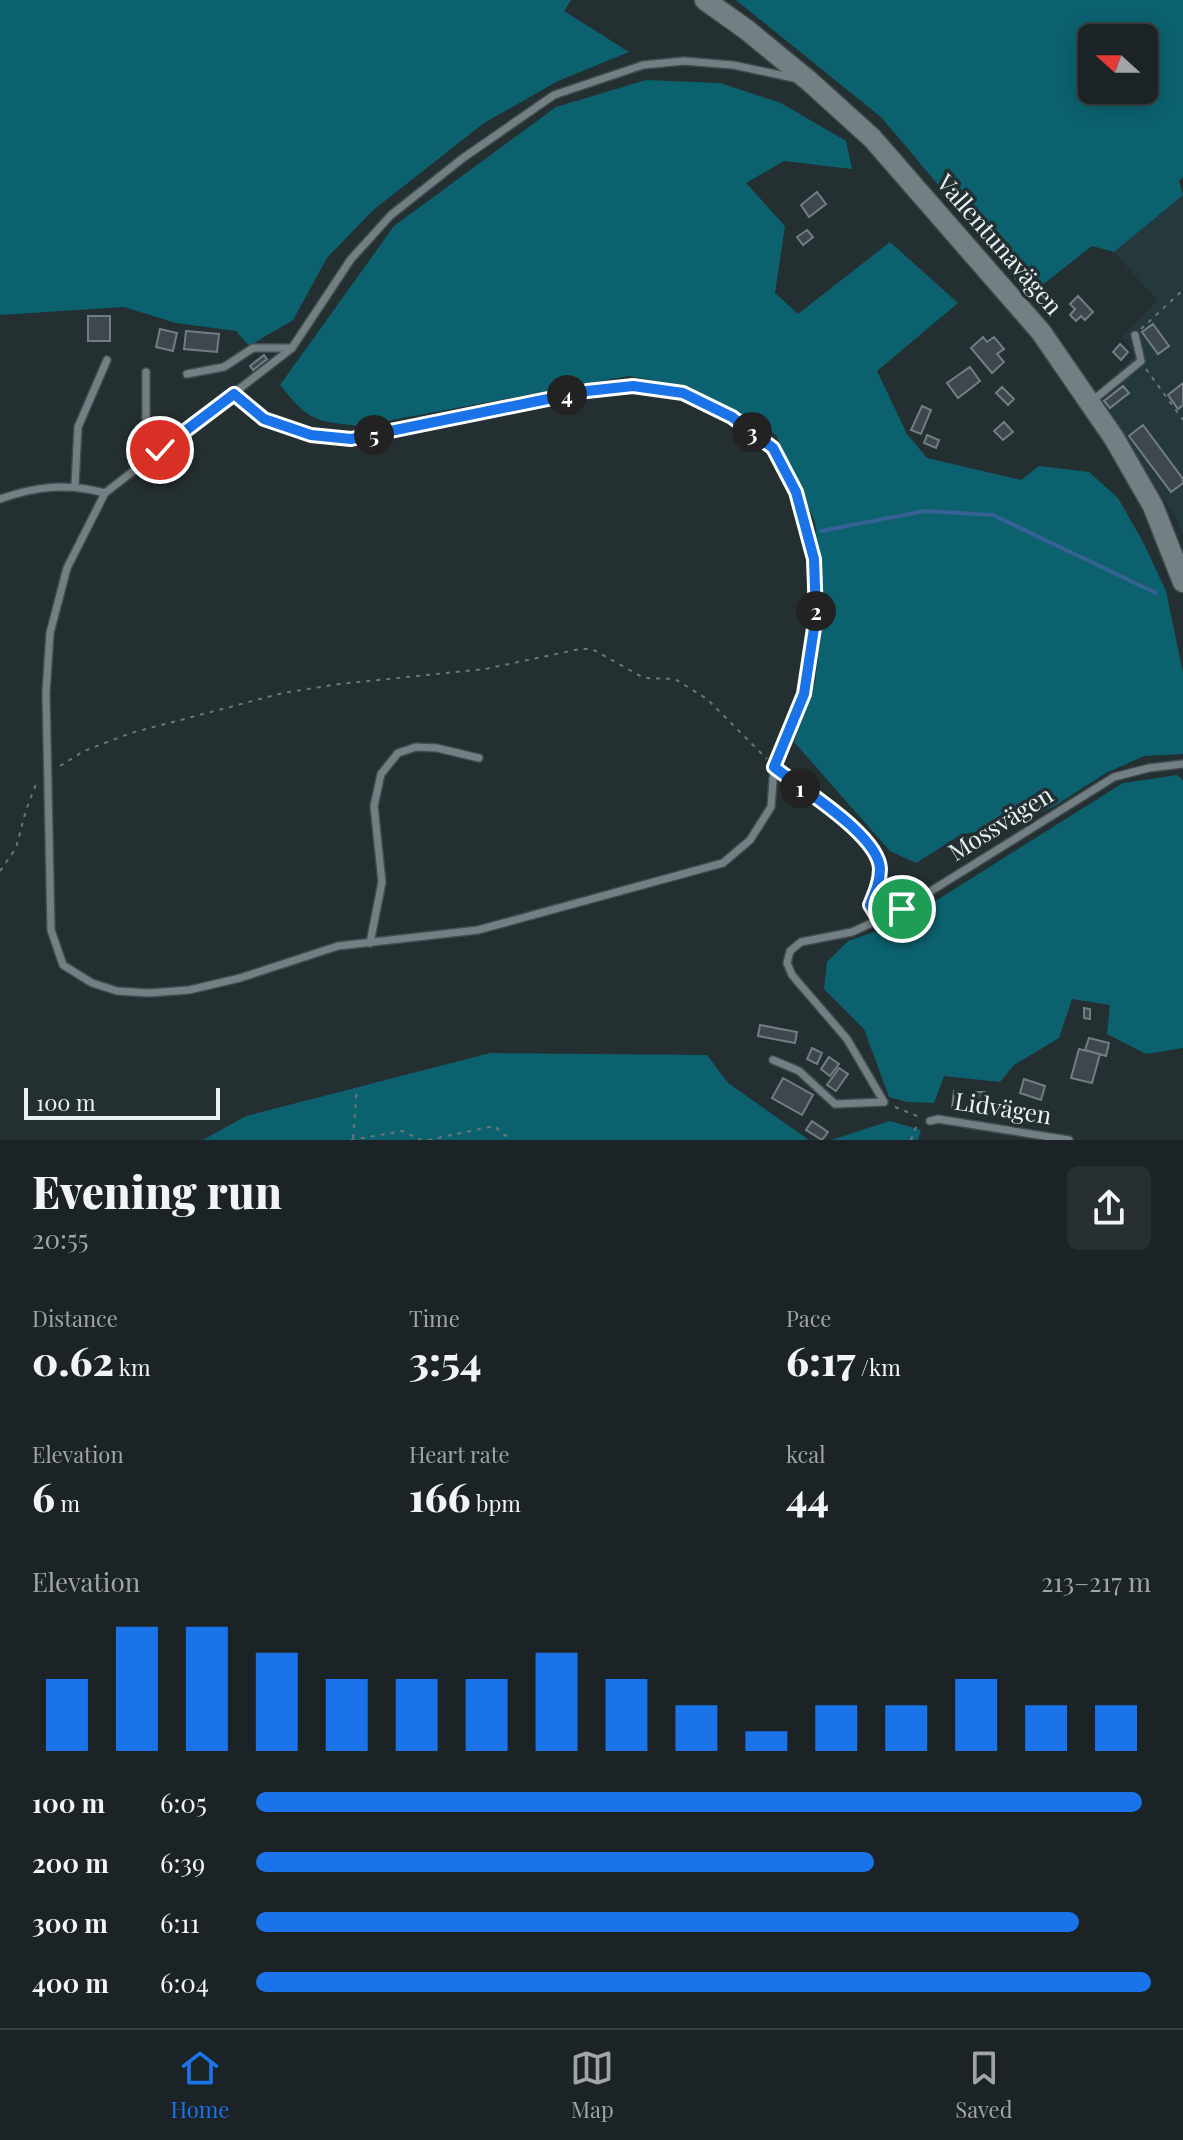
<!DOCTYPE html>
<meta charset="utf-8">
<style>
body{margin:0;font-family:"Playfair Display",serif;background:#282f32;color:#f1f3f6;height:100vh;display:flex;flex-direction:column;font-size:30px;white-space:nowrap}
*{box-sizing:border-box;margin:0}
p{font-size:26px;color:#a0a4a7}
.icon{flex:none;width:44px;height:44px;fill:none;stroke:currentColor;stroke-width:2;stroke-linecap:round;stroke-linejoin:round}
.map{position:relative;height:1140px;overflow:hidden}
.side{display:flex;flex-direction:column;background:#1b2326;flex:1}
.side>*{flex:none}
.needle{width:52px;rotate:291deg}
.fabs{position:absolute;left:1078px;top:24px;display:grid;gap:16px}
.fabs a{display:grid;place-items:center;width:80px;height:80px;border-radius:12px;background:#1b2326;box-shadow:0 4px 20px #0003,0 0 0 2px #394043;font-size:40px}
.scale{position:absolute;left:24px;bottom:20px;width:196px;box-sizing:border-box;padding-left:8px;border:4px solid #e9f1f2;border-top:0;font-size:22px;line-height:28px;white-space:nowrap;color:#e9f1f2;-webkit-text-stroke:6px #242f32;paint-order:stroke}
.pin{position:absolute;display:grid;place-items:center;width:68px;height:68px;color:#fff;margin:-34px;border:4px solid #fff;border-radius:50%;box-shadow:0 2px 8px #0007}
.km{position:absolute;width:40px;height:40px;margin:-20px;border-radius:50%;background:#222;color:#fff;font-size:22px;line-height:40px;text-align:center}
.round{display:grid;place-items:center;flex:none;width:84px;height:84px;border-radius:12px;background:#282f32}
.head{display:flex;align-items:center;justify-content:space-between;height:136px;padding:0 32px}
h1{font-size:44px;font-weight:800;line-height:60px}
.metrics{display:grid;grid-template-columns:repeat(3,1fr);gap:12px;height:136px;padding:8px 32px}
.metrics div{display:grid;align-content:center}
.metrics b{font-size:40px;font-weight:800}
.metrics small{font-size:22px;font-weight:400}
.metrics p{font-size:22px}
.chart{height:224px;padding:16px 32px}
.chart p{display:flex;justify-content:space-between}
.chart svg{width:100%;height:144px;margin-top:8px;stroke:#1a73e8;stroke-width:6}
ul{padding:0 32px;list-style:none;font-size:26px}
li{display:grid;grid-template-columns:128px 96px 1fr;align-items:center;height:60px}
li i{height:20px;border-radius:10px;background:#1a73e8}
.tab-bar{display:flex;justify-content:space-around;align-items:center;height:112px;border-top:2px solid #394043;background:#1b2326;font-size:22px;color:#a0a4a7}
.tab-bar a{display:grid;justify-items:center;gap:4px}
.tab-bar .current{color:#1a73e8}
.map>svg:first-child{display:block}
.built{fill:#25393d}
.green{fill:#0c616f;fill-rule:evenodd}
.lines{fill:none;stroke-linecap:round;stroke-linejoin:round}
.stream{stroke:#366194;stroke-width:4}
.building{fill:#3d474d;stroke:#727d83;stroke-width:2}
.lane-casing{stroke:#424b4d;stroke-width:10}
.secondary-casing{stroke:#424b4d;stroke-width:23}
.path{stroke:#6c7678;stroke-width:2;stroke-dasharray:4 6;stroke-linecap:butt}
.lane{stroke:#738083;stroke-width:7}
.secondary{stroke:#738083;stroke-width:20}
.route-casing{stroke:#fff;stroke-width:16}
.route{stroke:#1a73e8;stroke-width:10}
.labels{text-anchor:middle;stroke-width:7;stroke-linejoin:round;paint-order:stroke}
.street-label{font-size:24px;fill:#e9f1f2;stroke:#242f32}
</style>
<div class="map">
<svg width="1183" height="1140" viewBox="0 0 1183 1140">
<rect width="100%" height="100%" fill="#242f32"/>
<path class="built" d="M1183 195V534L1173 512 1094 394 1136 355 1122 336 1158 301 1114 252Z"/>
<path class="green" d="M0 0H571L564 11 629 52 558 81 484 123 372 211 327 258 293 320 249 346 236 331 176 323 124 307 0 315Z
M736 0H1183V177L1179 181 1183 195 1114 252 1092 246 1027 297 1003 262 882 118ZM1092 38H1144V90H1092Z
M646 80 720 83 781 103 846 141 852 169 784 161 746 183 785 226 775 293 798 314 890 242 958 303 877 371 907 434 927 458 1021 480 1039 466 1089 472 1118 498 1143 542 1166 591 1183 673V754L1144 756 1106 773 1056 805 1014 827 962 834 916 863 890 851 794 742 815 682 824 608 815 522 776 435 688 386 628 376 360 426C315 421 310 422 280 385L394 226 556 107Z
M1178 775 1183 781V1048L1146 1054 1107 1034 1110 1005 1072 999 1059 1038 1014 1065 1000 1082 944 1076 934 1103 907 1102 889 1097 864 1029 824 989 827 962 848 941 902 922 1123 783Z
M490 1053 707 1055 728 1083 809 1140H203L246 1116Z
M890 1121 921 1130 918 1140H831Z"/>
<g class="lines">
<path class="stream" d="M821 531 925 511 993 515 1156 593"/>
</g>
<path class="building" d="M817 192 826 204 809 217 801 205Z
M807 230 813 237 803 245 797 237Z
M1078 296 1093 312 1085 320 1081 316 1076 321 1070 315 1075 309 1070 304Z
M88 316H110V341H88Z
M1153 324 1169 346 1158 354 1142 332Z
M160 329 177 333 173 351 156 347Z
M186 331 219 334 217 352 184 349Z
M983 337 987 342 994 337 1004 349 997 354 1004 362 992 373 971 348Z
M1120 344 1128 352 1121 360 1113 352Z
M264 355 267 359 253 370 250 366Z
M970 367 980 381 958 398 947 383Z
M1183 383V405L1178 409 1168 395Z
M1123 386 1129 393 1110 408 1104 401Z
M1002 387 1014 399 1008 405 996 393Z
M922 406 931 410 921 434 911 430Z
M1004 422 1013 432 1003 440 994 431Z
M1143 425 1183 479V483L1171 492 1129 436Z
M927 435 939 440 936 448 924 443Z
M1084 1008 1090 1009V1019L1084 1018Z
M760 1025 797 1032 795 1043 758 1036Z
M1089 1038 1109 1043 1106 1056 1085 1050Z
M812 1048 822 1053 817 1064 807 1059Z
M1079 1049 1100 1054 1092 1083 1071 1078Z
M829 1057 839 1064 830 1076 821 1069Z
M839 1068 848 1074 836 1091 827 1085Z
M783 1078 813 1095 802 1115 772 1098Z
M1024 1079 1045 1086 1041 1100 1020 1093Z
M954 1091 962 1092 960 1109 952 1108Z
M973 1092H985L984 1113 972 1112Z
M812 1121 828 1132 822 1140 806 1130Z"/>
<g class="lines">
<g class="lane-casing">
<path id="lane" d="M146 372V427L160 450
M187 374 224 367 253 348H292
M234 394 264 419 311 435 351 439 587 391 633 386 683 393 732 417 773 448 796 492 814 559 816 615 804 694 774 767 771 807 750 840 723 863 478 930 338 946 240 978 189 990 149 993 117 991 92 983 63 965 51 930 46 693 50 633 67 568 105 493 292 348 351 259 391 215 463 158 554 95 643 65 684 61 733 65 794 78
M1092 401 1141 361 1135 335
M75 485 78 427 107 360
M0 499C37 486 67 483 105 493
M370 943 382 882 374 806 381 774 398 753 416 747 437 748 479 758
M773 1060 799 1071 835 1104 884 1102 847 1039 792 975 787 963 790 951 801 942 852 932 902 909 1114 777 1149 768 1183 764
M930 1121 938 1119 1069 1140"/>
</g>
<g class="secondary-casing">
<path id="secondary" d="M705 0 747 30 809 81 872 138 1041 332 1114 438 1153 506 1183 582"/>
</g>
<path class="path" d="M1141 329 1183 290
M1146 369 1183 420
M60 766 84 751 131 733 283 693 339 684 485 669 580 649H592L644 678 675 679 707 699 767 759
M783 775C808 795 879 834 880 869 880 882 875 893 870 905L873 909
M0 871 16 848 26 810 36 784
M895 1107 922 1118
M353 1138 357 1088
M351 1140 403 1131 421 1140
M428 1140 494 1126 511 1140
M911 1140 918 1122"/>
<use href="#lane" class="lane"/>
<use href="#secondary" class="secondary"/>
</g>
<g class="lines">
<g class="route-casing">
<path id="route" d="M160 450 234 394 264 419 311 435 351 439 587 391 633 386 683 393 732 417 773 448 796 492 814 559 816 615 804 694 774 767C800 788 879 835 880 869 880 882 875 893 870 905L879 920 902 909"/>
</g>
<use href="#route" class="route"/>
</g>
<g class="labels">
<g class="street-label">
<text transform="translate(999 245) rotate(49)" y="8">Vallentunavägen</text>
<text transform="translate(1001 824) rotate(-32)" y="8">Mossvägen</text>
<text transform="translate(1003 1109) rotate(9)" y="8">Lidvägen</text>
</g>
</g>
</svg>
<div class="fabs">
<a><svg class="needle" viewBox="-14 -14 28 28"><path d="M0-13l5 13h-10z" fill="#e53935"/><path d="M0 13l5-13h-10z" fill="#a0a4a7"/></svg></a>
</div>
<div class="scale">100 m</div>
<div class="pin" style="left:902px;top:909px;background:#1e9e55"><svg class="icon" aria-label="arrive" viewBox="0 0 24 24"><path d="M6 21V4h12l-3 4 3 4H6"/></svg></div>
<div class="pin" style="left:160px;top:450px;background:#d93025"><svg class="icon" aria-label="check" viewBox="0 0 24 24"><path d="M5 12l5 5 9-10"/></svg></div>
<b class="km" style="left:800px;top:788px">1</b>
<b class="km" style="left:816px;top:611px">2</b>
<b class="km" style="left:752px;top:432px">3</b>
<b class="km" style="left:567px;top:395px">4</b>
<b class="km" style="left:374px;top:435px">5</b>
</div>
<section class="side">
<div class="head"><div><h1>Evening run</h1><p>20:55</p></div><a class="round"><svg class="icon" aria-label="share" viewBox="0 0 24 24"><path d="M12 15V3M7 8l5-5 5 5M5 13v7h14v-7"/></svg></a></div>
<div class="metrics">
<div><p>Distance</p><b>0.62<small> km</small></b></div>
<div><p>Time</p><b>3:54</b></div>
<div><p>Pace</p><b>6:17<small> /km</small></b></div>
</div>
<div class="metrics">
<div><p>Elevation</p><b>6<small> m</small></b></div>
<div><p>Heart rate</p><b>166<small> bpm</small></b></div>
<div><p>kcal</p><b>44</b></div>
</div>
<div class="chart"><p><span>Elevation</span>213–217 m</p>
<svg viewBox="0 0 160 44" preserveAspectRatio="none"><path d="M5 44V22M15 44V6M25 44V6M35 44V14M45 44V22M55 44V22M65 44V22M75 44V14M85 44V22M95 44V30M105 44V38M115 44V30M125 44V30M135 44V22M145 44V30M155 44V30"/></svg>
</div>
<ul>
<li><b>100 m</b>6:05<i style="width:99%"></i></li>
<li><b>200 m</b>6:39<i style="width:69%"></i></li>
<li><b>300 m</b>6:11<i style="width:92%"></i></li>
<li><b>400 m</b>6:04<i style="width:100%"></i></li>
</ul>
</section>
<nav class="tab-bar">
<a class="current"><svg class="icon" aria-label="home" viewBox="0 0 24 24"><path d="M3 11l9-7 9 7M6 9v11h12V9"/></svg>Home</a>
<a><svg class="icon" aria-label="map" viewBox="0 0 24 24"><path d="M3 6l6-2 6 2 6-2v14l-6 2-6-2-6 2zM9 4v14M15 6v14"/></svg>Map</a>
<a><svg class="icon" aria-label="saved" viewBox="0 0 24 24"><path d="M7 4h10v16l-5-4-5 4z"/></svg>Saved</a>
</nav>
